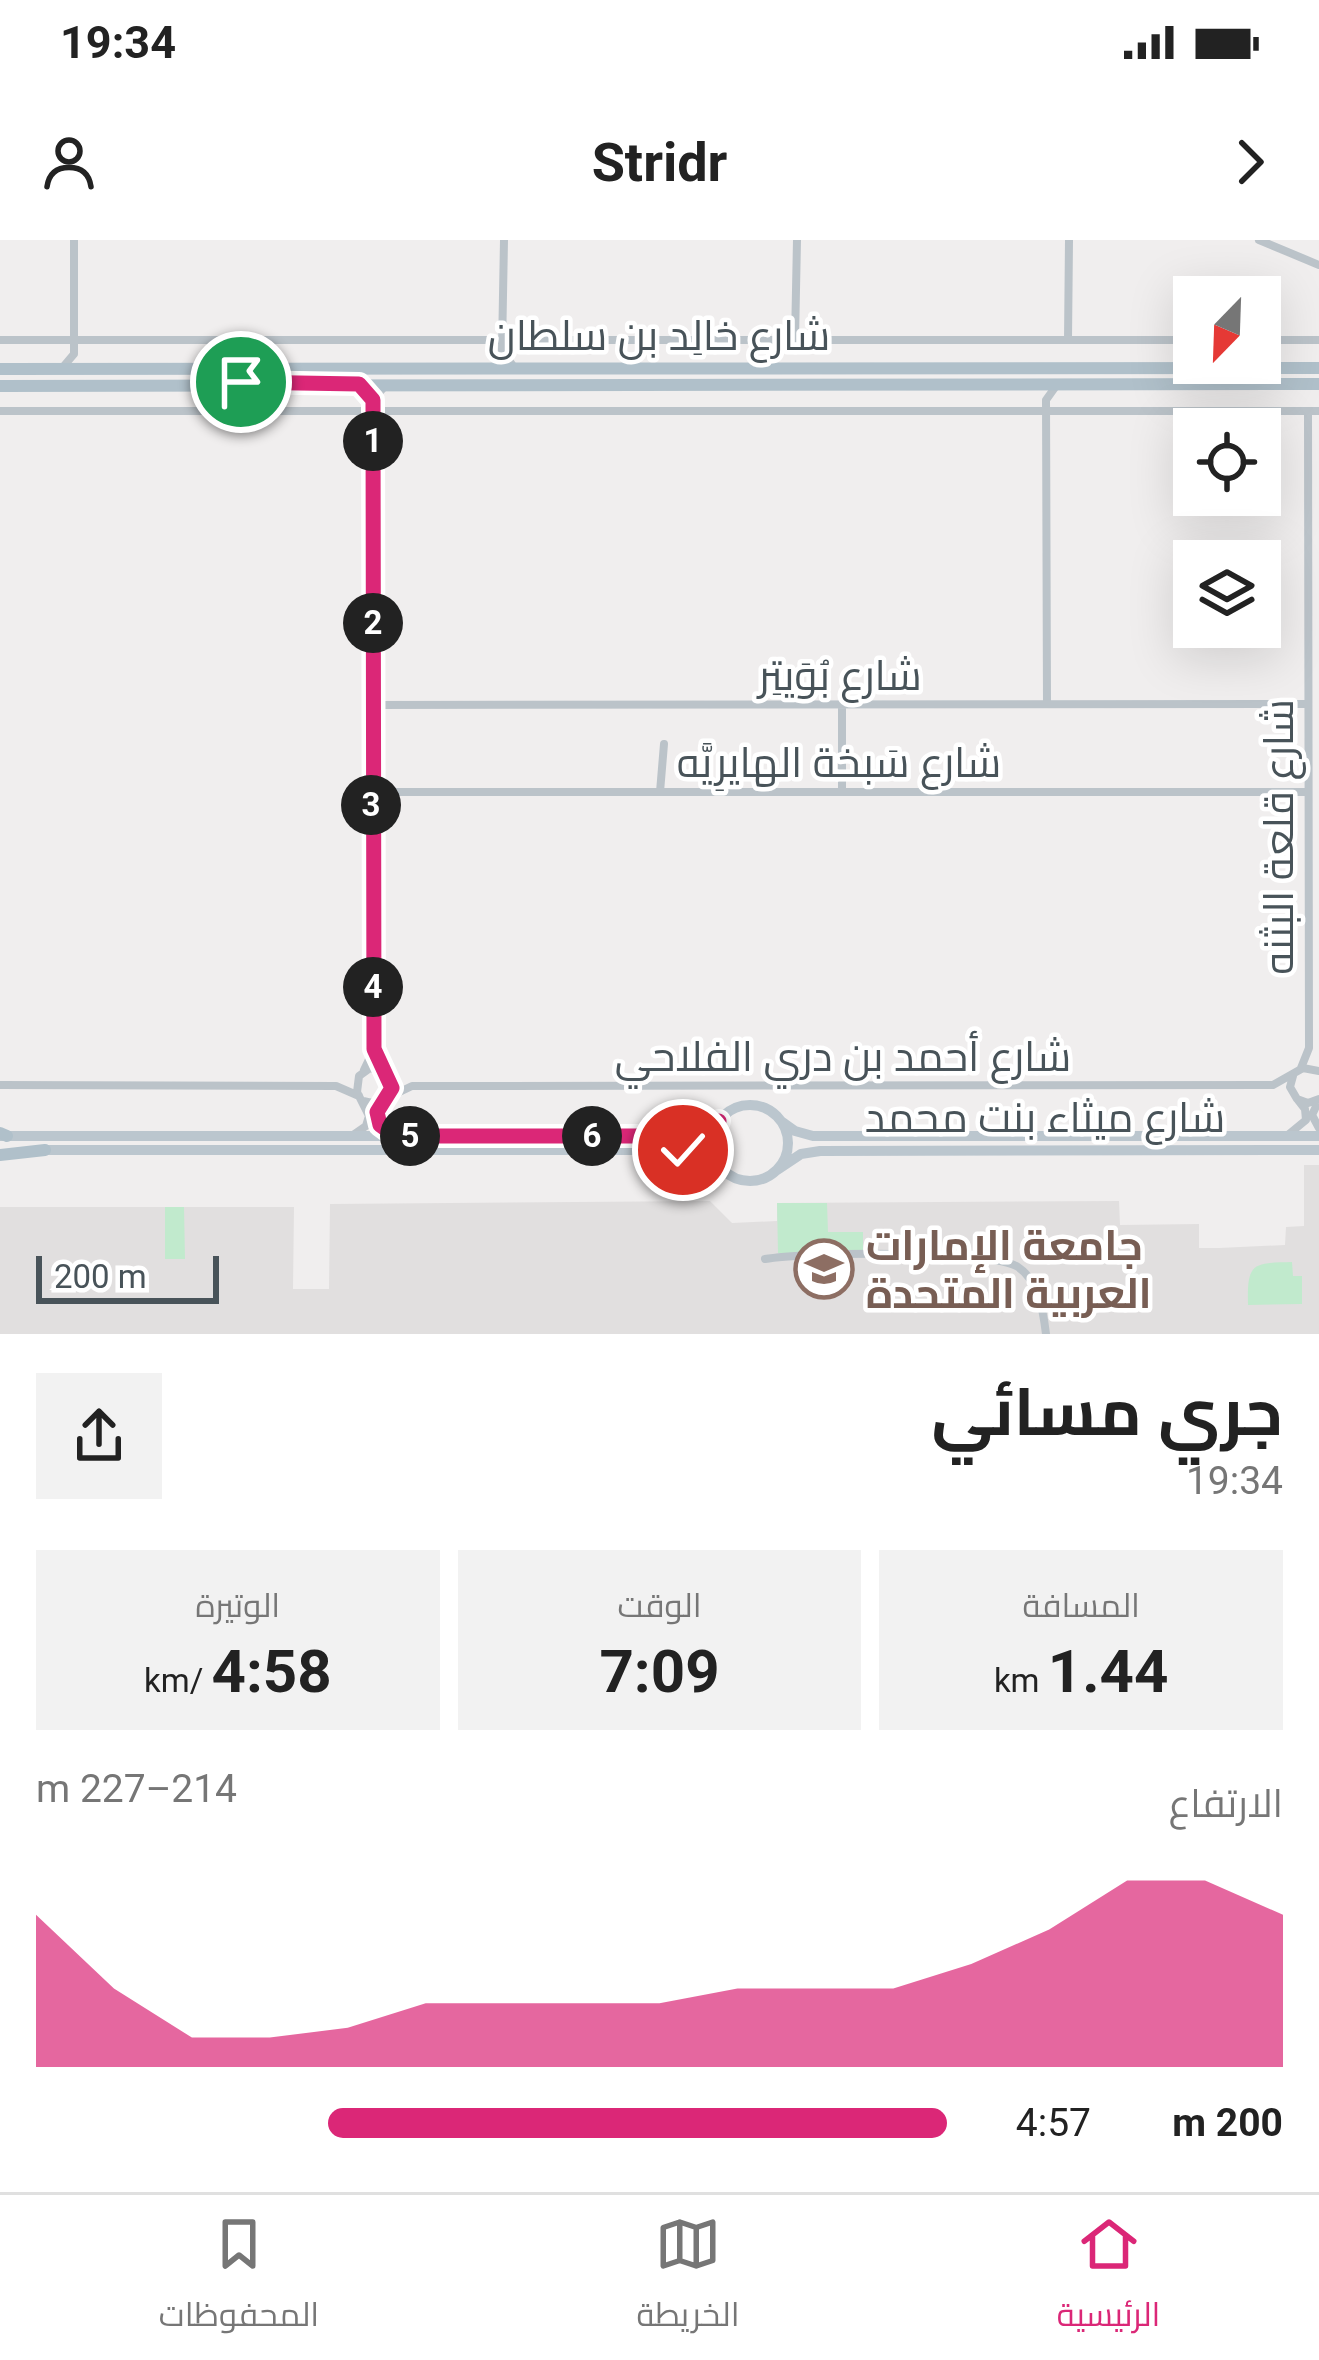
<!DOCTYPE html>
<html lang="ar">
<meta charset="utf-8">
<style>
body{margin:0;font-family:Roboto,Cairo,sans-serif;background:#f2f2f2;color:#222;direction:rtl;height:100vh;display:flex;flex-direction:column;font-size:45px;white-space:nowrap}
*{box-sizing:border-box;margin:0}
p{font-size:39px;color:#767676}
.icon{flex:none;width:66px;height:66px;fill:none;stroke:currentColor;stroke-width:2;stroke-linecap:round;stroke-linejoin:round}
.map{position:relative;height:1094px;overflow:hidden;direction:ltr}
.sheet{display:flex;flex-direction:column;background:#fff;flex:1}
.sheet>*{flex:none}
.needle{width:78px;rotate:203deg}
.buttons{position:absolute;left:1173px;top:36px;display:grid;gap:24px}
.buttons a{display:grid;place-items:center;width:108px;height:108px;border-radius:0px;background:#fff;box-shadow:0 12px 48px #0002;font-size:60px}
.scale{position:absolute;left:36px;bottom:30px;width:183px;box-sizing:border-box;padding-left:12px;border:6px solid #485359;border-top:0;font-size:33px;line-height:42px;white-space:nowrap;color:#485359;-webkit-text-stroke:9px #fff;paint-order:stroke}
.pin{position:absolute;display:grid;place-items:center;width:102px;height:102px;color:#fff;margin:-51px;border:6px solid #fff;border-radius:50%;box-shadow:0 3px 12px #0007}
.km{position:absolute;width:60px;height:60px;margin:-30px;border-radius:50%;background:#222;color:#fff;font-size:33px;line-height:60px;text-align:center}
.round{display:grid;place-items:center;flex:none;width:126px;height:126px;border-radius:0px;background:#f2f2f2}
.overview{display:flex;align-items:center;justify-content:space-between;height:204px;padding:0 36px}
h1{font-size:66px;font-weight:700;line-height:90px}
.metrics{display:grid;grid-template-columns:repeat(3,1fr);gap:18px;height:204px;padding:12px 36px}
.metrics div{display:grid;align-content:center;border-radius:0px;background:#f2f2f2;text-align:center}
.metrics b{font-size:60px;font-weight:700}
.metrics small{font-size:33px;font-weight:400}
.metrics p{font-size:33px}
.chart{height:336px;padding:24px 36px}
.chart p{display:flex;justify-content:space-between}
.chart svg{width:100%;height:216px;margin-top:12px;fill:#db2777;opacity:.7}
ul{padding:0 36px;list-style:none;font-size:39px}
li{display:grid;grid-template-columns:192px 144px 1fr;align-items:center;height:90px}
li i{height:30px;border-radius:15px;background:#db2777}
.status{display:flex;justify-content:space-between;align-items:center;height:84px;padding:0 60px;background:#fff;direction:ltr}
.status svg{height:33px;fill:currentColor}
header{display:flex;justify-content:space-between;align-items:center;height:156px;padding:0 36px;background:#fff;font-size:54px;font-weight:700}
.tabs{display:flex;justify-content:space-around;align-items:center;height:168px;border-top:3px solid #e0e0e0;background:#fff;font-size:33px;color:#767676}
.tabs a{display:grid;justify-items:center;gap:6px}
.tabs .active{color:#db2777}
.map>svg:first-child{display:block}
.education{fill:#e1dfdf}
.grass{fill:#c1eacd}
.lines{fill:none;stroke-linecap:round;stroke-linejoin:round}
.street{stroke:#bbc3c9;stroke-width:8}
.secondary{stroke:#bbc6ce;stroke-width:10}
.primary{stroke:#b0c0ca;stroke-width:12}
.route-casing{stroke:#fff;stroke-width:24}
.route{stroke:#db2777;stroke-width:15}
.labels{text-anchor:middle;stroke-width:9;stroke-linejoin:round;paint-order:stroke}
.street-label{font-size:42px;fill:#485359;stroke:#fff}
.education-label{font-size:42px;font-weight:bold;fill:#785e54;stroke:#fff;text-anchor:start}
</style>
<div class="status"><b>19:34</b><svg viewBox="0 0 49 12"><path d="M0 12V9h3v3zM5 12V6h3v6zM10 12V3h3v9zM15 12V0h3v12zM26 1h20v11H26zM47 4h2v5h-2z"/></svg></div>
<header><svg class="icon" aria-label="forward" viewBox="0 0 24 24"><path d="M9 5l7 7-7 7"/></svg>Stridr<svg class="icon" aria-label="person" viewBox="0 0 24 24"><circle cx="12" cy="8" r="4"/><path d="M4 21q1-7 8-7t8 7"/></svg></header>
<div class="map">
<svg width="1319" height="1094" viewBox="0 0 1319 1094">
<rect width="100%" height="100%" fill="#f0eeee"/>
<path class="education" d="M1304 925H1319V1094H0V967H294L293 1049H329L330 964 710 961 732 983 777 981V963L1119 961 1120 985 1199 984V1008H1219L1285 1005 1286 987 1304 986Z"/>
<path class="grass" d="M777 963H827L828 992H863V1013H778Z
M165 967H184L185 1019H165Z
M1292 1022 1293 1036H1302V1064L1248 1065C1247 1023 1252 1023 1292 1022Z"/>
<g class="lines">
<path class="street" d="M504 0 502 110 513 126
M1259 0 1319 25
M0 100H1194
M795 100 797 0
M1068 100 1069 0
M1260 100H1319
M63 127 74 114V0
M0 171H1319
M1047 464 1046 160 1056 146
M373 465 1307 464
M842 465V552
M371 552H1308
M660 552 664 504
M1301 828 1309 808 1308 171
M364 830 374 809 373 171 375 157 386 145
M1293 836 1290 847 1297 859 1308 863 1319 859
M0 845 336 846 359 856
M387 858 412 846 1273 845 1303 828 1319 831
M1319 860 1312 875 1319 888
M383 861 377 881 394 895
M1289 894 1306 880 1305 869 1298 860
M353 895 366 886 369 876 357 852 359 836 370 828 386 833 391 848C387 862 377 865 364 861
M765 1019C802 1012 992 1010 1018 1027 1039 1041 1043 1070 1046 1094"/>
<path class="secondary" d="M712 903a38 38 0 1 1 76 0a38 38 0 1 1-76 0Z
M781 881 795 891 813 896H1319
M0 896H672L702 891 719 881
M39 910H683L702 915 719 925
M777 930 801 914 820 911 1319 910"/>
<path class="primary" d="M0 129 1319 128
M0 146 1319 144
M0 893 7 896
M0 915 45 910"/>
</g>
<g class="lines">
<g class="route-casing">
<path id="route" d="M241 142 359 144 373 160 374 809 392 848 377 872 380 885 395 896H672L692 894 719 881 712 900 719 925 702 915 683 910"/>
</g>
<use href="#route" class="route"/>
</g>
<defs>
<g id="university-ring" transform="scale(3)"><circle r="9.5" fill="#fff" stroke="#8d6e63" stroke-width="1.5"/><path d="M0-5L7-2L0 1L-7-2ZM-4 1L0 2.5L4 1V4Q0 6-4 4Z" fill="#8d6e63"/></g>
</defs>
<g fill-rule="evenodd">
<use href="#university-ring" x="824" y="1029"/>
</g>
<g class="labels">
<g class="street-label">
<text x="659" y="110">شارع خالِد بن سلطان</text>
<text x="840" y="450">شارع بُوَيتِر</text>
<text x="839" y="537">شارع سَبخة الهايرِيَّه</text>
<text transform="translate(1278 597) rotate(-90)" y="15">شارع قلعة البثنه</text>
<text x="843" y="831">شارع أحمد بن دري الفلاحي</text>
<text x="1045" y="892">شارع ميثاء بنت محمد</text>
</g>
<g class="education-label">
<text x="866" y="1020">جامعة الإمارات<tspan x="866" dy="48">العربية المتحدة</tspan></text>
</g>
</g>
</svg>
<div class="buttons">
<a><svg class="needle" viewBox="-14 -14 28 28"><path d="M0-13l5 13h-10z" fill="#e53935"/><path d="M0 13l5-13h-10z" fill="#767676"/></svg></a>
<a><svg class="icon" aria-label="locate" viewBox="0 0 24 24"><circle cx="12" cy="12" r="6"/><path d="M12 2v4M12 18v4M2 12h4M18 12h4"/></svg></a>
<a><svg class="icon" aria-label="layers" viewBox="0 0 24 24"><path d="M12 4l9 5-9 5-9-5zM3 14l9 5 9-5"/></svg></a>
</div>
<div class="scale">200 m</div>
<div class="pin" style="left:241px;top:142px;background:#1e9e55"><svg class="icon" aria-label="arrive" viewBox="0 0 24 24"><path d="M6 21V4h12l-3 4 3 4H6"/></svg></div>
<div class="pin" style="left:683px;top:910px;background:#d93025"><svg class="icon" aria-label="check" viewBox="0 0 24 24"><path d="M5 12l5 5 9-10"/></svg></div>
<b class="km" style="left:373px;top:201px">1</b>
<b class="km" style="left:373px;top:383px">2</b>
<b class="km" style="left:371px;top:565px">3</b>
<b class="km" style="left:373px;top:747px">4</b>
<b class="km" style="left:410px;top:896px">5</b>
<b class="km" style="left:592px;top:896px">6</b>
</div>
<section class="sheet">
<div class="overview"><div><h1>جري مسائي</h1><p>19:34</p></div><a class="round"><svg class="icon" aria-label="share" viewBox="0 0 24 24"><path d="M12 15V3M7 8l5-5 5 5M5 13v7h14v-7"/></svg></a></div>
<div class="metrics">
<div><p>المسافة</p><b>1.44<small> km</small></b></div>
<div><p>الوقت</p><b>7:09</b></div>
<div><p>الوتيرة</p><b>4:58<small> /km</small></b></div>
</div>
<div class="chart"><p><span>الارتفاع</span>214–227 m</p>
<svg viewBox="0 0 160 44" preserveAspectRatio="none"><path d="M0 44V13L10 28L20 38L30 38L40 36L50 31L60 31L70 31L80 31L90 28L100 28L110 28L120 23L130 16L140 6L150 6L160 13V44z"/></svg>
</div>
<ul>
<li><b>200 m</b>4:57<i style="width:68%"></i></li>
</ul>
</section>
<nav class="tabs">
<a class="active"><svg class="icon" aria-label="home" viewBox="0 0 24 24"><path d="M3 11l9-7 9 7M6 9v11h12V9"/></svg>الرئيسية</a>
<a><svg class="icon" aria-label="map" viewBox="0 0 24 24"><path d="M3 6l6-2 6 2 6-2v14l-6 2-6-2-6 2zM9 4v14M15 6v14"/></svg>الخريطة</a>
<a><svg class="icon" aria-label="saved" viewBox="0 0 24 24"><path d="M7 4h10v16l-5-4-5 4z"/></svg>المحفوظات</a>
</nav>
